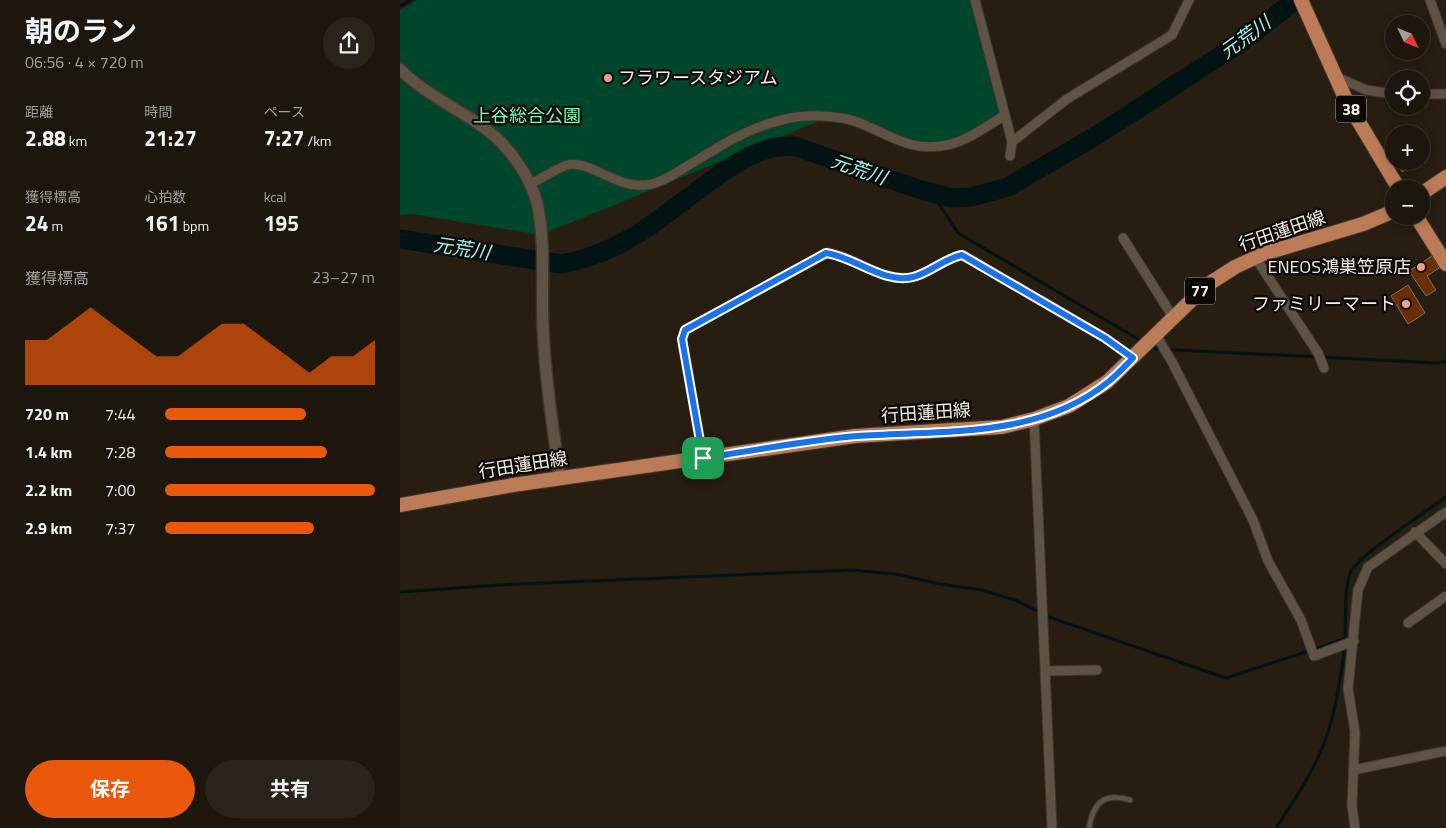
<!DOCTYPE html>
<html lang="ja">
<meta charset="utf-8">
<style>
body{margin:0;font-family:"Titillium Web","Noto Sans JP",sans-serif;background:#2a231a;color:#f1f3f6;height:100vh;display:flex;flex-direction:column;font-size:19px;white-space:nowrap}
*{box-sizing:border-box;margin:0}
p{font-size:16px;color:#a09f9d}
.icon{flex:none;width:28px;height:28px;fill:none;stroke:currentColor;stroke-width:2;stroke-linecap:round;stroke-linejoin:round}
.map{position:relative;flex:1;overflow:hidden}
.details{display:flex;flex-direction:column;background:#1d160c;width:400px}
.details>*{flex:none}
.needle{width:32px;rotate:133deg}
.fabs{position:absolute;left:985px;top:15px;display:grid;gap:10px}
.fabs a{display:grid;place-items:center;width:45px;height:45px;border-radius:50%;background:#1d160c;box-shadow:0 2px 12px #0003,0 0 0 1px #3b352d;font-size:25px}
.pin{position:absolute;display:grid;place-items:center;width:42px;height:42px;color:#fff;margin:-21px;border-radius:10px;box-shadow:0 2px 8px #0006}
.round{display:grid;place-items:center;flex:none;width:52px;height:52px;border-radius:26px;background:#2a231a}
.head{display:flex;align-items:center;justify-content:space-between;height:85px;padding:0 25px}
h1{font-size:28px;font-weight:700;line-height:38px}
.figures{display:grid;grid-template-columns:repeat(3,1fr);gap:8px;height:85px;padding:5px 25px}
.figures div{display:grid;align-content:center}
.figures b{font-size:21px;font-weight:700}
.figures small{font-size:14px;font-weight:400}
.figures p{font-size:14px}
.chart{height:140px;padding:10px 25px}
.chart p{display:flex;justify-content:space-between}
.chart svg{width:100%;height:90px;margin-top:5px;fill:#ea580c;opacity:.7}
.primary-button{display:flex;gap:10px;margin-top:auto;padding:10px 25px}
.primary-button a{flex:1;height:58px;border-radius:30px;background:#ea580c;color:#fff;font-size:20px;font-weight:700;line-height:58px;text-align:center}
.primary-button a+a{background:#2a231a;color:#f1f3f6}
ul{padding:0 25px;list-style:none;font-size:16px}
li{display:grid;grid-template-columns:80px 60px 1fr;align-items:center;height:38px}
li i{height:12px;border-radius:6px;background:#ea580c}
main{display:flex;flex:1;min-height:0}
.map>svg:first-child{display:block}
.green{fill:#00462b}
.lines{fill:none;stroke-linecap:round;stroke-linejoin:round}
.stream{stroke:#021313;stroke-width:3}
.river{stroke:#021313;stroke-width:19}
.building{fill:#682d00;stroke:#806e64}
.service-casing{stroke:#3d352e;stroke-width:7}
.minor-casing{stroke:#3d352e;stroke-width:11}
.tertiary-casing{stroke:#3d352e;stroke-width:14}
.primary-casing{stroke:#3d352e;stroke-width:16}
.service{stroke:#5d5243;stroke-width:4.5}
.minor{stroke:#5d5243;stroke-width:9}
.tertiary{stroke:#5d5243;stroke-width:11}
.primary{stroke:#bb7b57;stroke-width:14}
.route-casing{stroke:#fff;stroke-width:10}
.route{stroke:#1a73e8;stroke-width:6}
.poi-dot{fill:#f49e86;stroke:#0c0804;stroke-width:2}
.labels{text-anchor:middle;stroke-width:4.5;stroke-linejoin:round;paint-order:stroke}
.shield{fill:#0c0804;stroke:#aea8a2;stroke-width:1}
.shield-label{font-size:16px;font-weight:bold;fill:#f4ede5}
.poi-label{font-size:18px;fill:#f4ede5;stroke:#0c0804;text-anchor:end}
.park-label{font-size:18px;fill:#72fdbb;stroke:#0c0804}
.street-label{font-size:18px;fill:#f4ede5;stroke:#0c0804}
.water-label{font-size:19px;font-style:italic;fill:#97f8f9;stroke:#0c0804}
</style>
<main>
<section class="details">
<div class="head"><div><h1>朝のラン</h1><p>06:56 · 4 × 720 m</p></div><a class="round"><svg class="icon" aria-label="share" viewBox="0 0 24 24"><path d="M12 15V3M7 8l5-5 5 5M5 13v7h14v-7"/></svg></a></div>
<div class="figures">
<div><p>距離</p><b>2.88<small> km</small></b></div>
<div><p>時間</p><b>21:27</b></div>
<div><p>ペース</p><b>7:27<small> /km</small></b></div>
</div>
<div class="figures">
<div><p>獲得標高</p><b>24<small> m</small></b></div>
<div><p>心拍数</p><b>161<small> bpm</small></b></div>
<div><p>kcal</p><b>195</b></div>
</div>
<div class="chart"><p><span>獲得標高</span>23–27 m</p>
<svg viewBox="0 0 160 44" preserveAspectRatio="none"><path d="M0 44V22L10 22L20 14L30 6L40 14L50 22L60 30L70 30L80 22L90 14L100 14L110 22L120 30L130 38L140 30L150 30L160 22V44z"/></svg>
</div>
<ul>
<li><b>720 m</b>7:44<i style="width:67%"></i></li>
<li><b>1.4 km</b>7:28<i style="width:77%"></i></li>
<li><b>2.2 km</b>7:00<i style="width:100%"></i></li>
<li><b>2.9 km</b>7:37<i style="width:71%"></i></li>
</ul>
<div class="primary-button"><a>保存</a><a>共有</a></div>
</section>
<div class="map">
<svg width="1046" height="828" viewBox="0 0 1046 828">
<rect width="100%" height="100%" fill="#271d10"/>
<path class="green" d="M17 0H575L604 116 548 145 522 146 429 117 141 235 13 214 0 215V10Z"/>
<g class="lines">
<path class="stream" d="M0 6 11 0
M532 193 558 233 743 342
M750 346 758 349 1037 363 1046 361
M0 592 99 585 451 570 496 574 540 584 582 590 615 600 649 617 826 678 945 639
M945 640C946 624 944 585 951 571 961 554 1027 511 1046 497
M876 828C894 801 914 771 925 741 936 711 940 678 945 647"/>
<path class="river" d="M0 239 161 264C189 259 215 248 239 233 277 210 329 159 371 148 378 146 387 147 394 146L518 189 552 198 571 197 608 187 694 137 845 40 895 0"/>
</g>
<path class="building" d="M1021 149 1026 158 1021 161Z
M996 161H1016L1017 163 1002 172Z
M1032 256 1039 268 1027 276 1036 290 1026 296 1009 271Z
M1008 285 1025 313 1008 324 991 296Z"/>
<g class="lines">
<g class="service-casing">
<path id="service" d="M689 828C693 803 704 792 730 800"/>
</g>
<g class="minor-casing">
<path id="minor" d="M575 0 612 142 610 156
M1030 0 1046 44
M935 76 966 90 994 94
M1021 94H1046
M612 142 667 99 772 35 789 0
M130 184C142 179 155 169 167 165 189 159 216 189 246 185 263 183 280 170 294 162 323 144 352 126 386 119 406 114 438 115 457 122 489 134 511 153 547 145 567 141 587 126 604 116
M723 238 773 317
M855 257 918 353 924 368
M756 335 772 362 853 520 868 561 901 620 914 656 954 641
M634 419 652 828
M303 458 282 339 285 330 427 253C455 256 483 284 513 277 530 273 545 258 563 255L705 338 733 358
M1015 532 1046 564
M1008 623 1046 596
M645 671 697 670
M953 770 1046 751
M955 828 952 806 955 732 948 689 958 590 968 567 1046 512"/>
</g>
<g class="tertiary-casing">
<path id="tertiary" d="M0 69C29 99 71 113 101 142 116 158 132 182 137 203 146 243 141 287 143 328 145 378 153 428 160 478"/>
</g>
<g class="primary-casing">
<path id="primary" d="M901 0 947 102 999 189
M1021 194 1046 177
M1016 216 1046 264
M0 505 113 485 455 436 602 427 634 419 669 406 707 382 807 285 835 267 863 254 963 224 994 211"/>
</g>
<use href="#service" class="service"/>
<use href="#minor" class="minor"/>
<use href="#tertiary" class="tertiary"/>
<use href="#primary" class="primary"/>
</g>
<g class="lines">
<g class="route-casing">
<path id="route" d="M426 253C455 257 483 284 513 277 530 273 545 258 562 255L705 338 733 358C725 366 717 375 708 382 638 439 542 430 457 436 406 440 354 451 303 458L282 339 285 330Z"/>
</g>
<use href="#route" class="route"/>
</g>
<g class="poi-dot">
<circle cx="208" cy="78" r="5"/>
<circle cx="1021" cy="267" r="5"/>
<circle cx="1006" cy="304" r="5"/>
</g>
<g class="labels">
<g class="shield">
<rect x="936" y="95.5" width="30" height="27" rx="4"/>
<rect x="785" y="277.5" width="30" height="27" rx="4"/>
</g>
<g class="shield-label">
<text x="951" y="115">38</text>
<text x="800" y="297">77</text>
</g>
<g class="poi-label">
<text x="218" y="84" text-anchor="start">フラワースタジアム</text>
<text x="1011" y="273">ENEOS鴻巣笠原店</text>
<text x="996" y="310">ファミリーマート</text>
</g>
<g class="park-label">
<text x="127" y="122">上谷総合公園</text>
</g>
<g class="street-label">
<text transform="translate(882 231) rotate(-19)" y="6">行田蓮田線</text>
<text transform="translate(526 413) rotate(-4)" y="6">行田蓮田線</text>
<text transform="translate(123 465) rotate(-9)" y="6">行田蓮田線</text>
</g>
<g class="water-label">
<text transform="translate(845 37) rotate(-36)" y="7">元荒川</text>
<text transform="translate(459 169) rotate(19)" y="7">元荒川</text>
<text transform="translate(62 248) rotate(9)" y="7">元荒川</text>
</g>
</g>
</svg>
<div class="fabs">
<a><svg class="needle" viewBox="-14 -14 28 28"><path d="M0-13l5 13h-10z" fill="#e53935"/><path d="M0 13l5-13h-10z" fill="#a09f9d"/></svg></a>
<a><svg class="icon" aria-label="locate" viewBox="0 0 24 24"><circle cx="12" cy="12" r="6"/><path d="M12 2v4M12 18v4M2 12h4M18 12h4"/></svg></a>
<a>+</a>
<a>−</a>
</div>
<div class="pin" style="left:303px;top:458px;background:#1e9e55"><svg class="icon" aria-label="arrive" viewBox="0 0 24 24"><path d="M6 21V4h12l-3 4 3 4H6"/></svg></div>
</div>
</main>
